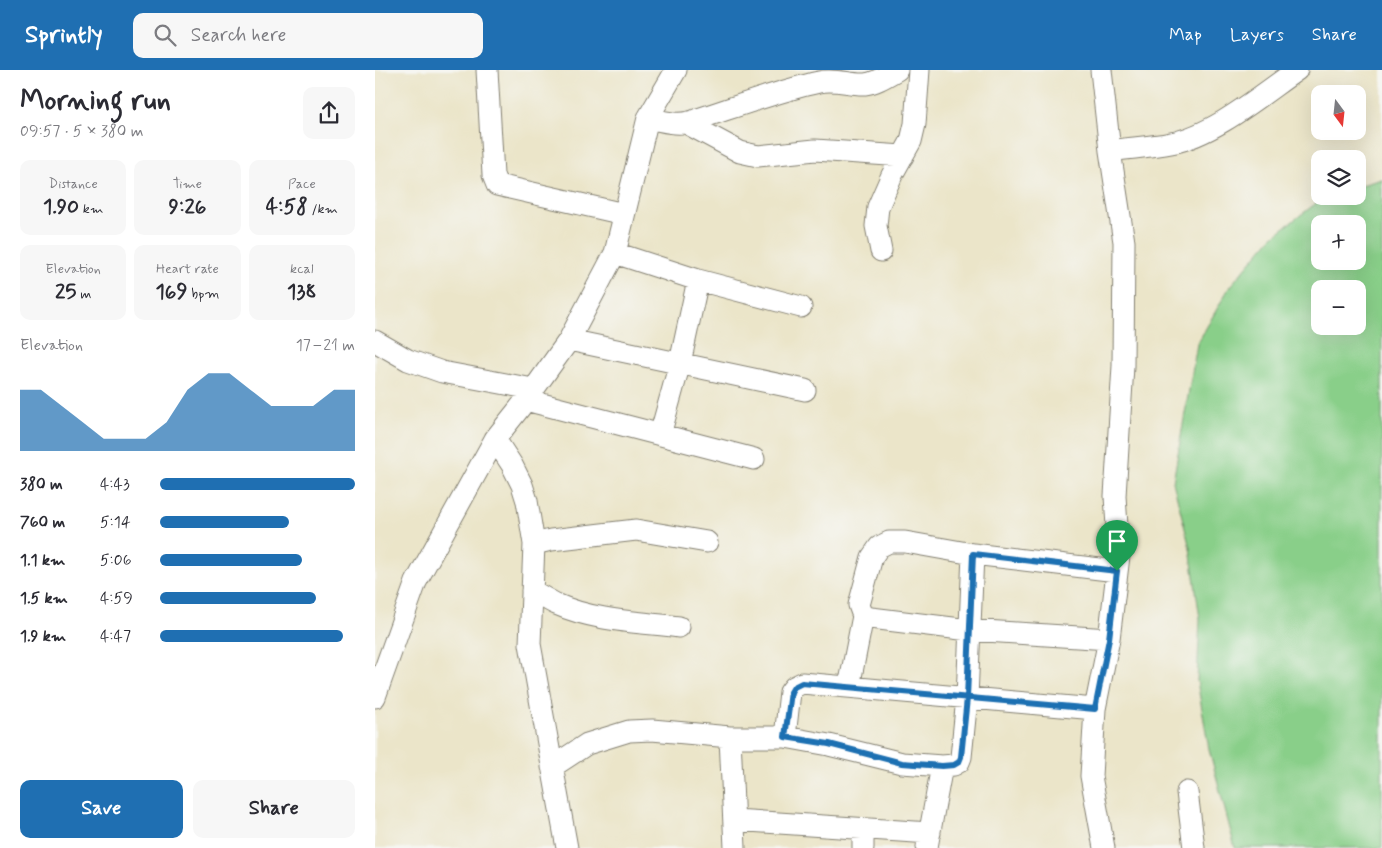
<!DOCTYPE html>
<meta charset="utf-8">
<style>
body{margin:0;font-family:Mynerve,sans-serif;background:#f7f7f7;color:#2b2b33;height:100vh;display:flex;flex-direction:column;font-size:19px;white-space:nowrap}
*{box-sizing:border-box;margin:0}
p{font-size:16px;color:#7c7c81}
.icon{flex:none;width:28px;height:28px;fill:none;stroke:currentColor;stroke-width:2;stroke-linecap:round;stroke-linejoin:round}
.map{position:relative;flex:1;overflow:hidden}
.details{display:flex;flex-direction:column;background:#fff;width:375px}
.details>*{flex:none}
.needle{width:32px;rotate:165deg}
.fabs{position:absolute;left:936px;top:15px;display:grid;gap:10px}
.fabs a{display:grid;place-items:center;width:55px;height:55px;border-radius:10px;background:#fff;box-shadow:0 5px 20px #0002;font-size:25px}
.pin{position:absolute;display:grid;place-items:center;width:42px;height:42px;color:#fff;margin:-51px -21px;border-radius:50% 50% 50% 0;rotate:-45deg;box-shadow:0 0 5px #0007}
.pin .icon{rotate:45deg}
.round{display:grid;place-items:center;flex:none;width:52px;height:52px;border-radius:10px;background:#f7f7f7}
.overview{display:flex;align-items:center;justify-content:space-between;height:85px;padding:0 20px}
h1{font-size:28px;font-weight:700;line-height:38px}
.figures{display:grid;grid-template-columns:repeat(3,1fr);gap:8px;height:85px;padding:5px 20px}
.figures div{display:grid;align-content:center;border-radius:10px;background:#f7f7f7;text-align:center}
.figures b{font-size:21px;font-weight:700}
.figures small{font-size:14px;font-weight:400}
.figures p{font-size:14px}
.chart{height:140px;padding:10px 20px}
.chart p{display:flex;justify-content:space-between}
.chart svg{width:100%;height:90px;margin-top:5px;fill:#1f6fb2;opacity:.7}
.action{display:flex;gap:10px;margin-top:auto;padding:10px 20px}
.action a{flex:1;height:58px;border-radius:10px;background:#1f6fb2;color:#fff;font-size:20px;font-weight:700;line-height:58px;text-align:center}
.action a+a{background:#f7f7f7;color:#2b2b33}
ul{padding:0 20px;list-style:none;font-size:16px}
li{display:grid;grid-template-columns:80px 60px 1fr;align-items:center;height:38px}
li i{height:12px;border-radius:6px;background:#1f6fb2}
header{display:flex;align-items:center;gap:30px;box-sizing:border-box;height:70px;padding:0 25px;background:#1f6fb2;color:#fff}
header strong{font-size:24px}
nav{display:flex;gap:28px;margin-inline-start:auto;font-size:18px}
.search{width:350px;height:45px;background:#f7f7f7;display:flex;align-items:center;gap:12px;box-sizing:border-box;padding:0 18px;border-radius:10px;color:#7c7c81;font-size:19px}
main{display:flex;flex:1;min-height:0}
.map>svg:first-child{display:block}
.green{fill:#89cf89;stroke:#527652;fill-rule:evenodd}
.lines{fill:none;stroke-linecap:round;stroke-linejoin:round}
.minor-casing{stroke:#848072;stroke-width:23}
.minor{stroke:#fff;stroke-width:21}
.route-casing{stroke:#fff;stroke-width:10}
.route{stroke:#1f6fb2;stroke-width:6}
</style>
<header>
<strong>Sprintly</strong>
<div class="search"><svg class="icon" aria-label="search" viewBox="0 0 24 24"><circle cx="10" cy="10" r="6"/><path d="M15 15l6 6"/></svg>Search here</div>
<nav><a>Map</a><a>Layers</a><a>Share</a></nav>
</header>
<main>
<section class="details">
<div class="overview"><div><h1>Morning run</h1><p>09:57 · 5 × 380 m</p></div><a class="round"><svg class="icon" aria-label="share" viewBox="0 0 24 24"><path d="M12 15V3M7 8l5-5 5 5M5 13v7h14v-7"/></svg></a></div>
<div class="figures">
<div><p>Distance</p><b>1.90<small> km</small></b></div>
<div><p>Time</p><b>9:26</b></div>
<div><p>Pace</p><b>4:58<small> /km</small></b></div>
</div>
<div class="figures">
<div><p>Elevation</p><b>25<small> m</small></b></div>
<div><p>Heart rate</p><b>169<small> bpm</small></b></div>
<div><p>kcal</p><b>138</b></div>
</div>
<div class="chart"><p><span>Elevation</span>17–21 m</p>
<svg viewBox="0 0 160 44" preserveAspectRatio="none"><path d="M0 44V14L10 14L20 22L30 30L40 38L50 38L60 38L70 30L80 14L90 6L100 6L110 14L120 22L130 22L140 22L150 14L160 14V44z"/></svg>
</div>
<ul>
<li><b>380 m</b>4:43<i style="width:100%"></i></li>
<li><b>760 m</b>5:14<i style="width:66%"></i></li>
<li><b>1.1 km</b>5:06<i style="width:73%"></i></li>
<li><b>1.5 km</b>4:59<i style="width:80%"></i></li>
<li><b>1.9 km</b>4:47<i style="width:94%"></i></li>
</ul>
<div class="action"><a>Save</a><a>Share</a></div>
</section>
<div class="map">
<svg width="1007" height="778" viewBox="0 0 1007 778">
<rect width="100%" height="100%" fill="#f6f6f2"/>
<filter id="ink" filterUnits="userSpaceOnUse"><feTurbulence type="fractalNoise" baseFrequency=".02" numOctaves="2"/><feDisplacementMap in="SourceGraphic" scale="10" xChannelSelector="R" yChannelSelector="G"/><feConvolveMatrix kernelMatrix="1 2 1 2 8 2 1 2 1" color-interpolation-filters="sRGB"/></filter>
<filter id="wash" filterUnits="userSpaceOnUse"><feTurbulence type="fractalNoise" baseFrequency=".0096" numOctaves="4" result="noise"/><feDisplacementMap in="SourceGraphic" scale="20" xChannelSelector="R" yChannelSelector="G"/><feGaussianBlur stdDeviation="1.12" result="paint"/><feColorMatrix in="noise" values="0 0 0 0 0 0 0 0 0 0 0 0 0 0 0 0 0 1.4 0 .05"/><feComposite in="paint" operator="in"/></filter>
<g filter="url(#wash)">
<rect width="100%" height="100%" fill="#ebe5c9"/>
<path class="green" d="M1007 109V778H860L834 679 822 611 825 549 815 478 798 412 822 274 855 216 897 167 948 128 982 126 983 116ZM945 154H982V191H945ZM945 219H982V256H945Z"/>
</g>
<g filter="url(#ink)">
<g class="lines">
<g class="minor-casing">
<path id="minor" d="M112 0 118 105 122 115 249 144
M726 0 735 81 749 172 748 296 740 426 744 486 734 569 720 639 716 706 729 778
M273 48C290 52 307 57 323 49 363 36 403 21 444 12 460 8 475 15 490 14 501 13 513 5 522 0
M313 54 365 82 383 86 440 80 528 86
M735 81C755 78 776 77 796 73 839 65 886 25 922 0
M506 181 501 156 503 137 517 105 536 71 540 54 544 0
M240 183 323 210 426 237
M194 270 430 320
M0 271 33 290 67 302 158 319
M151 330 379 389
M285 365 305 293 323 210
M120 369 137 395 147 415 152 431 159 474 155 574 192 778
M159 474 176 470 261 460 332 472
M157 521C165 525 173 530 181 534 219 551 264 552 304 557
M734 569 594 560 496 548 488 546 484 535 497 487 504 477 514 472H530L598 484 742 501
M474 617 488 546
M0 627 41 512 120 369 151 330 194 270 240 183 273 48 301 0
M355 667 360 778
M410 667 415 622 419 617 427 613 720 639
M177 697 212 674 254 661 277 660 355 667H410L454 675 527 693 567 696 579 695 584 692 586 687 592 628 598 484
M812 722 819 778
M359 750 555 763
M488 759V778
M552 777 567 696"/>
</g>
<use href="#minor" class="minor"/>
</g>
</g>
<g class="lines" filter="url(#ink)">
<g class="route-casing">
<path id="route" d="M742 501 734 569 720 639 427 613 419 617 416 622 410 667 454 674 527 693 567 696 579 695 584 692 586 687 592 628 598 484 742 501"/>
</g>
<use href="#route" class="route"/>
</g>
</svg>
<div class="fabs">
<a><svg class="needle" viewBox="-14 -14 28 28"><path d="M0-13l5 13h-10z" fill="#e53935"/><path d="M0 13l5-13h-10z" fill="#7c7c81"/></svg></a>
<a><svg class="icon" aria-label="layers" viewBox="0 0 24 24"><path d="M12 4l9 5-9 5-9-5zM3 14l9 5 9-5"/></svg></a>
<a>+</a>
<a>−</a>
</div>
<div class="pin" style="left:742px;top:501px;background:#1e9e55"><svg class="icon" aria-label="arrive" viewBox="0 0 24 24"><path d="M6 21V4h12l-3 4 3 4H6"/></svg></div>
</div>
</main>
